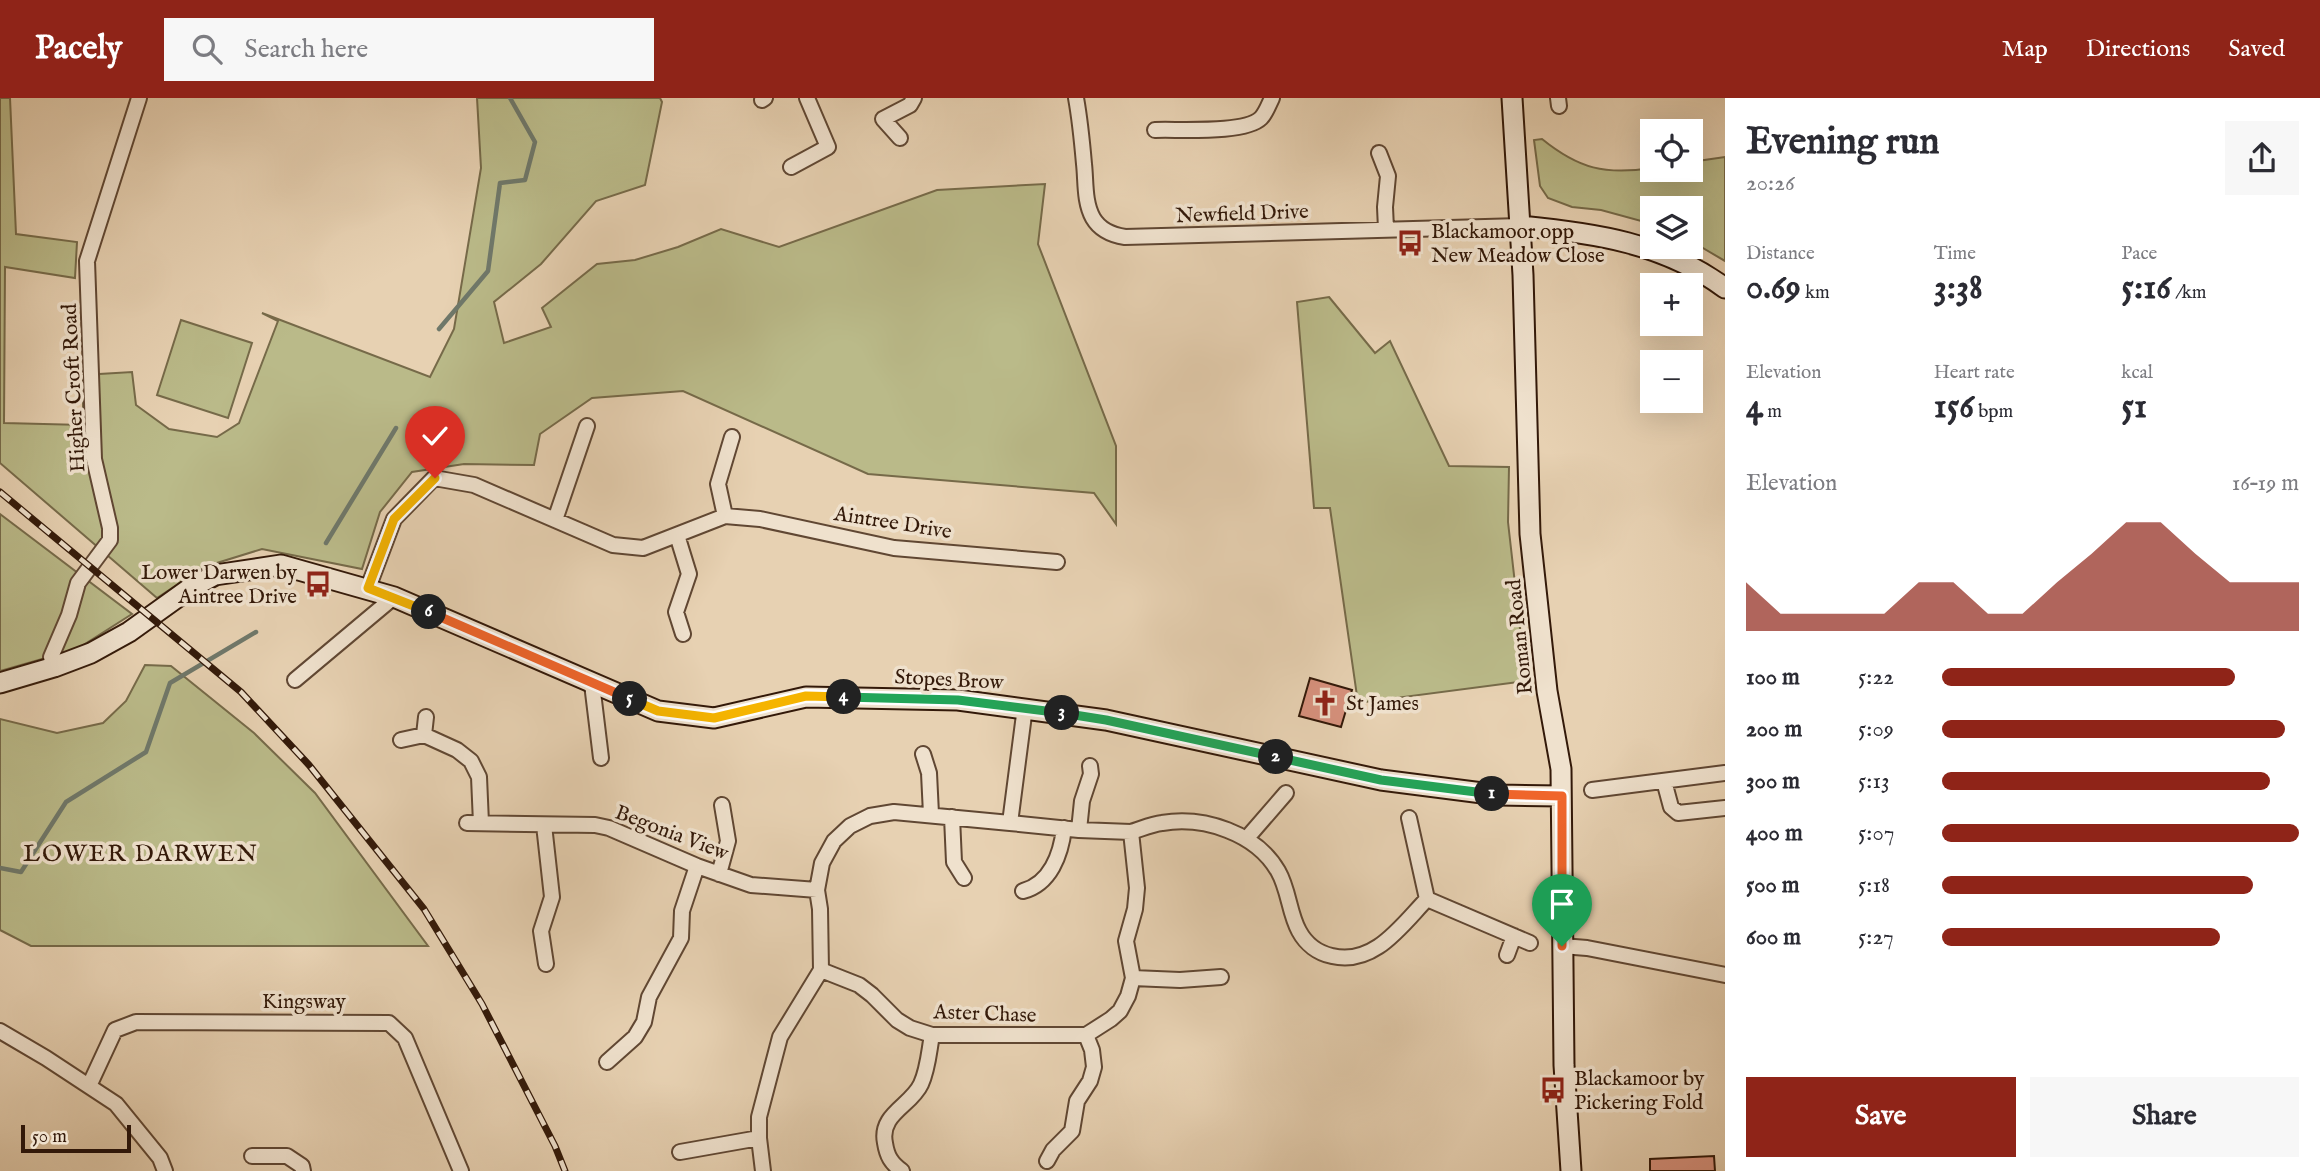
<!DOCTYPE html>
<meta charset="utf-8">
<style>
body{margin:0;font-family:"IM FELL English",serif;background:#f7f7f7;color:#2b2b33;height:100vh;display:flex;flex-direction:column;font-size:26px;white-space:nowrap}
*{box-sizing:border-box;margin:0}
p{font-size:23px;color:#7c7c81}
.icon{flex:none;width:38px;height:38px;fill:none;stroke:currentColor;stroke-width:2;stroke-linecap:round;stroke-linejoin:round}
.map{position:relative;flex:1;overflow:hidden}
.sheet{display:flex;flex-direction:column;background:#fff;width:595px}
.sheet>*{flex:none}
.controls{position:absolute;left:1640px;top:21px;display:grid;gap:14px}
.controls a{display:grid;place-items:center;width:63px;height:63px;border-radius:0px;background:#fff;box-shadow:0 7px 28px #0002;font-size:35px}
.scale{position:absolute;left:21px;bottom:18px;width:110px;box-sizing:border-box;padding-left:7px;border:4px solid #331909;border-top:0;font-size:19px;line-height:24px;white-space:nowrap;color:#331909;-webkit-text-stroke:5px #efe1cd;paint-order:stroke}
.pin{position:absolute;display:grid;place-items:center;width:60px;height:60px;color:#fff;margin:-72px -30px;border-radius:50% 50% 50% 0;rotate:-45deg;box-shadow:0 0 7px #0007}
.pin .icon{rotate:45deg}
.km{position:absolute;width:35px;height:35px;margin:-18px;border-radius:50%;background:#222;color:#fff;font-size:19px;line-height:35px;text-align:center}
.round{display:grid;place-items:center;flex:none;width:74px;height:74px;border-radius:0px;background:#f7f7f7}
.summary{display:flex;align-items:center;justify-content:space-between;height:119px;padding:0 21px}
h1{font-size:38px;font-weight:800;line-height:52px}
.stats{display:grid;grid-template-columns:repeat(3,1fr);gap:10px;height:119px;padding:7px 21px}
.stats div{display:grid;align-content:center}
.stats b{font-size:35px;font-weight:800}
.stats small{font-size:19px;font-weight:400}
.stats p{font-size:19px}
.chart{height:196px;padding:14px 21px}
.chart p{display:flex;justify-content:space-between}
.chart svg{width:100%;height:126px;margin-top:7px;fill:#8f2418;opacity:.7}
.cta{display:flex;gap:14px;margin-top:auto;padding:14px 21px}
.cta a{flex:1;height:80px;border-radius:0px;background:#8f2418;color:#fff;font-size:28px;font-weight:800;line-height:80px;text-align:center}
.cta a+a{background:#f7f7f7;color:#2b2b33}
ul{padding:0 21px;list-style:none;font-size:23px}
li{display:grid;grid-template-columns:112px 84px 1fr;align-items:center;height:52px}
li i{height:18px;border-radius:9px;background:#8f2418}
header{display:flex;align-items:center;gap:42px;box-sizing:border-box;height:98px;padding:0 35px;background:#8f2418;color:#fff}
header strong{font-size:33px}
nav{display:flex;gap:38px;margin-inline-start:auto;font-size:24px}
.search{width:490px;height:63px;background:#f7f7f7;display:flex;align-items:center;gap:18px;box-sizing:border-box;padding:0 24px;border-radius:0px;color:#7c7c81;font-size:26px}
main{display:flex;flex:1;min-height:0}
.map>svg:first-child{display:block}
.green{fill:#baba89;stroke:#766a49;stroke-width:2}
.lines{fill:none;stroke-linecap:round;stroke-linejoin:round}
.stream{stroke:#6f786a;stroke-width:4.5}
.building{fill:#d7917d;stroke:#331909;stroke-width:2}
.street-casing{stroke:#604733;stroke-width:18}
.secondary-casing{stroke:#331909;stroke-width:23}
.street{stroke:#efe1cd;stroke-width:14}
.secondary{stroke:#efe1cd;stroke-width:19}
.rail-casing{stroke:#331909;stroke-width:7}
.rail{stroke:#efe1cd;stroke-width:4.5;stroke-dasharray:13;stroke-linecap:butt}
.split-1-casing{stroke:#fff;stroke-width:14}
.split-2-casing{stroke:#fff;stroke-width:14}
.split-3-casing{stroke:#fff;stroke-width:14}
.split-4-casing{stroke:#fff;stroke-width:14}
.split-5-casing{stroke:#fff;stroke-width:14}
.split-6-casing{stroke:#fff;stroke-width:14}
.split-7-casing{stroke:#fff;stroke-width:14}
.split-1{stroke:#f0652b;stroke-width:9}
.split-2{stroke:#22a559;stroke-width:9}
.split-3{stroke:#22a559;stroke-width:9}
.split-4{stroke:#22a559;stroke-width:9}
.split-5{stroke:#f5b400;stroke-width:9}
.split-6{stroke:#f0652b;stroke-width:9}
.split-7{stroke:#f5b400;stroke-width:9}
.labels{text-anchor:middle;stroke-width:7;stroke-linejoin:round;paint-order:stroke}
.street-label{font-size:21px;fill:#331909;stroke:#efe1cd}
.poi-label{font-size:21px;fill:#331909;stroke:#efe1cd;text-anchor:start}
.quarter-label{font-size:24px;letter-spacing:2px;fill:#331909;stroke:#efe1cd}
</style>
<header>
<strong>Pacely</strong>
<div class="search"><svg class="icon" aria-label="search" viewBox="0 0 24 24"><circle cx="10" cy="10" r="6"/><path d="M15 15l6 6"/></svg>Search here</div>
<nav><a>Map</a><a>Directions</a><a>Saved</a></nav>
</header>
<main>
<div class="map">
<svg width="1725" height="1073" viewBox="0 0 1725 1073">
<rect width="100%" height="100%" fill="#e7d1b2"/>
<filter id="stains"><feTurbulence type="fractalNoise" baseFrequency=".00286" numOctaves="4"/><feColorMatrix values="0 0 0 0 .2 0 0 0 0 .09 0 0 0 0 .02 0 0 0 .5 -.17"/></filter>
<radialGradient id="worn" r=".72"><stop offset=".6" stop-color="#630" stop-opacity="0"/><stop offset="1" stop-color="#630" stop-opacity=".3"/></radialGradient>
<path class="green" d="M0 0H10L16 136 77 144 75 180 5 169 4 325 83 327V277L132 274 136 307 169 331 217 339 239 325 278 223 262 215 430 279 454 231 481 70 477 0H660L662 4 645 87 596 103 541 166 494 204 504 245 551 229 542 210 597 166 635 162 678 149 721 131 779 149 937 92 1045 86 1038 146 1116 348V426L1094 395 868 376 683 293 592 300 540 336 534 367 464 366 412 374 380 414 362 471 262 451 204 469 157 500 0 365Z
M1542 41C1579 71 1605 77 1652 70V72H1690L1691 64 1725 59V163L1691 143 1690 110H1652V126L1601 112 1572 109 1548 100 1540 88 1534 42Z
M1329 199 1375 255 1390 243 1449 368 1509 369 1508 424 1526 583 1358 605 1330 410H1314L1297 204Z
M181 222 252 245 228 320 157 297Z
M0 416 132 516 77 551 0 573Z
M145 567 171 568 254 635 315 695 428 848H31L0 832V621L57 635 103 625 126 603Z"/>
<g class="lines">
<path class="stream" d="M439 231 488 173 500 85 525 82 535 44 510 0
M326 445 396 330
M0 770 21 774 66 704 146 654 170 585 256 534"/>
</g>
<path class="building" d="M1310 580 1352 592 1341 629 1299 618Z
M1714 1058 1715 1073H1650V1061Z"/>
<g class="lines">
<g class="street-casing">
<path id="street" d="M1076 0C1080 22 1082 43 1084 66 1086 83 1084 104 1093 120 1100 132 1112 137 1125 139L1521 128
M1558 0 1559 8
M762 2 765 0
M1155 32C1179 31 1245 36 1261 20 1266 15 1269 6 1272 0
M900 40 883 21 910 7 914 0
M1379 55 1388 78 1385 109 1386 131
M791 69 828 49 807 0
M725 418 718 386 732 339
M555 422 587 328
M677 437 689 476 676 514 683 536
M368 490 394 421 434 380 474 387 613 447 643 450 725 418 760 421 894 450 1057 464
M54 569 51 559 69 517 78 485 110 442V430L94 361 87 163 139 0
M295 582 394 499
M592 586 601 660
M424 637 426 619
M401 642 424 637 457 652 471 663 479 679 481 725
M923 656 929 675 931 716
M1664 683 1671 709 1678 715 1725 710
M1592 692 1725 675
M952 719 954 764 964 780
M467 725 595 727 609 730 697 768 751 787 817 792
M544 727 552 799 541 833 546 866
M1079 732 1082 703 1091 676 1090 668
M1131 734C1141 731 1152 726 1162 725 1204 718 1256 735 1278 773 1289 792 1289 815 1299 833 1306 846 1318 855 1332 858 1374 868 1401 828 1427 801L1409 720
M1247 740 1286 695
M719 776 728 743 722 707
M1023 793C1050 786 1061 757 1064 730
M1427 801 1530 845
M1562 848 1587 850 1725 877
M1507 857 1514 838
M821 872 859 887 872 897 897 922 910 930 932 937H1086L1111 921 1120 913 1128 898 1133 880 1126 843 1135 811 1137 790 1131 734 1079 732 1010 725
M821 872 820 811 817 792 822 765 834 743 850 728 870 718 894 714 1010 725 1025 609
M1133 880 1180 882 1221 879
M0 933 46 960 116 1006 160 1060 165 1073
M607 964 635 939 644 924 649 899 681 840 682 813 697 768
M89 988 115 932 136 924 389 925 405 940 461 1073
M680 1054 759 1040
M252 1058H287L302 1068 303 1073
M1047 1063 1053 1052 1072 1033 1077 1003 1090 983 1094 969 1092 952 1086 937
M763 1073 759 1040V1019L780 939 821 872
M902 1073C891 1065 887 1058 885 1045 879 1016 911 1008 921 986 928 971 929 953 932 937"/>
</g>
<g class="secondary-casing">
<path id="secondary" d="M1512 0 1523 177 1530 436 1547 593 1561 671 1564 967 1571 1073
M1521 128C1594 135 1664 145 1725 190
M0 585 54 569 91 555 129 534 189 491 215 477 281 467 394 499 658 613 714 620 806 599 958 602 1106 622 1381 682 1498 697 1561 698"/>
</g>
<use href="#street" class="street"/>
<use href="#secondary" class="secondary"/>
<g class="rail-casing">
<path id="rail" d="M0 394 241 594 309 667 424 811 482 906 555 1048 565 1073"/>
</g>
<use href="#rail" class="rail"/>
</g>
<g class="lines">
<g class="split-1-casing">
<path id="split-1" d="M1492 696 1562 698V848"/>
</g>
<g class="split-2-casing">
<path id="split-2" d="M1276 659 1381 682 1492 696"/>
</g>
<g class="split-3-casing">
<path id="split-3" d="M1062 615 1106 622 1276 659"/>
</g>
<g class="split-4-casing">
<path id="split-4" d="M844 599 958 602 1062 615"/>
</g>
<g class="split-5-casing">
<path id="split-5" d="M630 601 658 613 714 620 806 598 844 599"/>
</g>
<g class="split-6-casing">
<path id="split-6" d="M429 514 630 601"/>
</g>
<g class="split-7-casing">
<path id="split-7" d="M429 514 368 490 394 421 435 380"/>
</g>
<use href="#split-1" class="split-1"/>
<use href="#split-2" class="split-2"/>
<use href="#split-3" class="split-3"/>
<use href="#split-4" class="split-4"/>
<use href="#split-5" class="split-5"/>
<use href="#split-6" class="split-6"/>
<use href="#split-7" class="split-7"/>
</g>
<defs>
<g id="bus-bare" transform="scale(2.1)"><path d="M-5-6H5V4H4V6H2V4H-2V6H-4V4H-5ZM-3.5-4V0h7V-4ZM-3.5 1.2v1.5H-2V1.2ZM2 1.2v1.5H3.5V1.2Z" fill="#8f2418" stroke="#efe1cd" stroke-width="2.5" paint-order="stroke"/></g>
<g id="church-bare" transform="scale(2.1)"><path d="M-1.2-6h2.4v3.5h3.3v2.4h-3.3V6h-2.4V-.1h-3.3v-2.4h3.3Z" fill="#8f2418" stroke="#efe1cd" stroke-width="2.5" paint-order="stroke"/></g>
</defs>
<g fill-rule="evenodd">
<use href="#bus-bare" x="1410" y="145"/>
<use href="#bus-bare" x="318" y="486"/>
<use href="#church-bare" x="1325" y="605"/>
<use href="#bus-bare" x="1553" y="992"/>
</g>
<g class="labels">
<g class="street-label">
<text transform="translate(1242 115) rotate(-2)" y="7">Newfield Drive</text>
<text transform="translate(73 290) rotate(-93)" y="7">Higher Croft Road</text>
<text transform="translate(893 424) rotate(9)" y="7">Aintree Drive</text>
<text transform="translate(1519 539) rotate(-96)" y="7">Roman Road</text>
<text transform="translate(949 581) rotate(3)" y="7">Stopes Brow</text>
<text transform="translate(672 734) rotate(21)" y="7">Begonia View</text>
<text x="304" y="910">Kingsway</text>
<text transform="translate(985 915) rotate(2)" y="7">Aster Chase</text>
</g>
<g class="poi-label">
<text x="1431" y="140">Blackamoor opp<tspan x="1431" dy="24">New Meadow Close</tspan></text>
<text x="297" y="481" text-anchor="end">Lower Darwen by<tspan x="297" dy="24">Aintree Drive</tspan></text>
<text x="1346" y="612">St James</text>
<text x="1574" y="987">Blackamoor by<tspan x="1574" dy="24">Pickering Fold</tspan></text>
</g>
<g class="quarter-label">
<text x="141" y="763">LOWER DARWEN</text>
</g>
</g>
<rect width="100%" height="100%" filter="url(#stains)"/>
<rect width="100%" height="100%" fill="url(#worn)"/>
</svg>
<div class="controls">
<a><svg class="icon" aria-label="locate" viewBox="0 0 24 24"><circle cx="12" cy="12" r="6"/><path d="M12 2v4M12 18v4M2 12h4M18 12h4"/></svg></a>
<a><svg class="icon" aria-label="layers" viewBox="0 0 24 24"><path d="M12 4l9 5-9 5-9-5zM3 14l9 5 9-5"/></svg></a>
<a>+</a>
<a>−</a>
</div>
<div class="scale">50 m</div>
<div class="pin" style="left:1562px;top:848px;background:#1e9e55"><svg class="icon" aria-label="arrive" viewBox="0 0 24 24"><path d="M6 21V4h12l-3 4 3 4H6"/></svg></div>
<div class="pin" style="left:435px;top:380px;background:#d93025"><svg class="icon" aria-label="check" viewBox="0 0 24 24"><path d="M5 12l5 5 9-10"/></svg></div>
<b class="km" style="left:1492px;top:696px">1</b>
<b class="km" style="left:1276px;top:659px">2</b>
<b class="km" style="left:1062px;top:615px">3</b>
<b class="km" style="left:844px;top:599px">4</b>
<b class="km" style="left:630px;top:601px">5</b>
<b class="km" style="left:429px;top:514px">6</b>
</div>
<section class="sheet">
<div class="summary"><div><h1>Evening run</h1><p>20:26</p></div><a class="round"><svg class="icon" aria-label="share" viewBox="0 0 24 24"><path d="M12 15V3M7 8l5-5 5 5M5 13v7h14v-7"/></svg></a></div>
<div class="stats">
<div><p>Distance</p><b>0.69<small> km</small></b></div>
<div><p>Time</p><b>3:38</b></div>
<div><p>Pace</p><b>5:16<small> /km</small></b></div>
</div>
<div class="stats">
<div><p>Elevation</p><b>4<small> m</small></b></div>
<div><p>Heart rate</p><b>156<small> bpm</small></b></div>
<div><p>kcal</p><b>51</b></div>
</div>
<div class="chart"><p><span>Elevation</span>16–19 m</p>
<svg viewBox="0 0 160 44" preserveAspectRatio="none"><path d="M0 44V27L10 38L20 38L30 38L40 38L50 27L60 27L70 38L80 38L90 27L100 17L110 6L120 6L130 17L140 27L150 27L160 27V44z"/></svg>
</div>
<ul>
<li><b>100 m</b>5:22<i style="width:82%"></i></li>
<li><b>200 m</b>5:09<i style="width:96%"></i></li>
<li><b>300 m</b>5:13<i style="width:92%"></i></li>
<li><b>400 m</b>5:07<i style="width:100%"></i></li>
<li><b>500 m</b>5:18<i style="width:87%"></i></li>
<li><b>600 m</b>5:27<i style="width:78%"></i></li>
</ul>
<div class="cta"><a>Save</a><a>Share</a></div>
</section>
</main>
